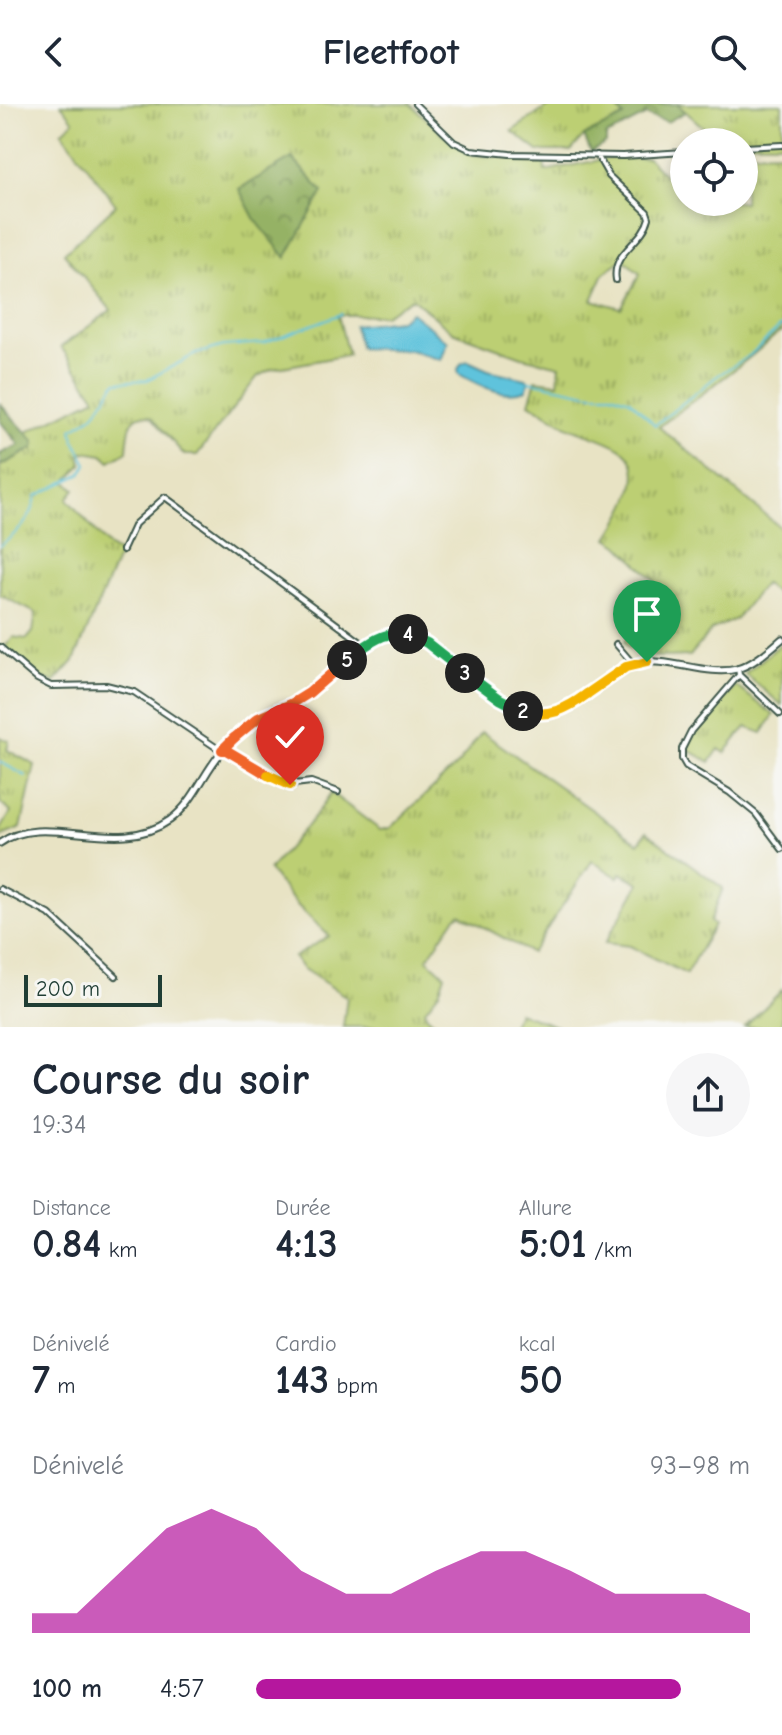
<!DOCTYPE html>
<html lang="fr">
<meta charset="utf-8">
<style>
body{margin:0;font-family:"Comic Neue",sans-serif;background:#f6f6f7;color:#1f2937;height:100vh;display:flex;flex-direction:column;font-size:30px;white-space:nowrap}
*{box-sizing:border-box;margin:0}
p{font-size:26px;color:#747a83}
.icon{flex:none;width:44px;height:44px;fill:none;stroke:currentColor;stroke-width:2;stroke-linecap:round;stroke-linejoin:round}
.map{position:relative;height:923px;overflow:hidden}
.side{display:flex;flex-direction:column;background:#fff;flex:1}
.side>*{flex:none}
.tools{position:absolute;left:670px;top:24px;display:grid;gap:16px}
.tools a{display:grid;place-items:center;width:88px;height:88px;border-radius:50%;background:#fff;box-shadow:0 4px 12px #0003;font-size:40px}
.scale{position:absolute;left:24px;bottom:20px;width:138px;box-sizing:border-box;padding-left:8px;border:4px solid #1f3d34;border-top:0;font-size:22px;line-height:28px;white-space:nowrap;color:#1f3d34;-webkit-text-stroke:6px #f6f6f2;paint-order:stroke}
.pin{position:absolute;display:grid;place-items:center;width:68px;height:68px;color:#fff;margin:-82px -34px;border-radius:50% 50% 50% 0;rotate:-45deg;box-shadow:0 0 8px #0007}
.pin .icon{rotate:45deg}
.km{position:absolute;width:40px;height:40px;margin:-20px;border-radius:50%;background:#222;color:#fff;font-size:22px;line-height:40px;text-align:center}
.round{display:grid;place-items:center;flex:none;width:84px;height:84px;border-radius:42px;background:#f6f6f7}
.overview{display:flex;align-items:center;justify-content:space-between;height:136px;padding:0 32px}
h1{font-size:44px;font-weight:700;line-height:60px}
.figures{display:grid;grid-template-columns:repeat(3,1fr);gap:12px;height:136px;padding:8px 32px}
.figures div{display:grid;align-content:center}
.figures b{font-size:40px;font-weight:700}
.figures small{font-size:22px;font-weight:400}
.figures p{font-size:22px}
.chart{height:224px;padding:16px 32px}
.chart p{display:flex;justify-content:space-between}
.chart svg{width:100%;height:144px;margin-top:8px;fill:#b5179e;opacity:.7}
ul{padding:0 32px;list-style:none;font-size:26px}
li{display:grid;grid-template-columns:128px 96px 1fr;align-items:center;height:60px}
li i{height:20px;border-radius:10px;background:#b5179e}
header{display:flex;justify-content:space-between;align-items:center;height:104px;padding:0 32px;background:#fff;font-size:36px;font-weight:700}
.map>svg:first-child{display:block}
.grass{fill:url(#grass-tufts);stroke:#6e8654;stroke-width:2;fill-rule:evenodd}
.forest{fill:url(#forest-crowns);stroke:#5a784c;stroke-width:2}
.water{fill:#5ec3dc;stroke:#3e8088;stroke-width:2}
.lines{fill:none;stroke-linecap:round;stroke-linejoin:round}
.stream{stroke:#5ec3dc;stroke-width:2}
.minor-casing{stroke:#3d564a;stroke-width:8}
.tertiary-casing{stroke:#3d564a;stroke-width:9}
.minor{stroke:#fff;stroke-width:4}
.tertiary{stroke:#fff;stroke-width:5}
.split-1-casing{stroke:#fff;stroke-width:16}
.split-2-casing{stroke:#fff;stroke-width:16}
.split-3-casing{stroke:#fff;stroke-width:16}
.split-4-casing{stroke:#fff;stroke-width:16}
.split-5-casing{stroke:#fff;stroke-width:16}
.split-6-casing{stroke:#fff;stroke-width:16}
.split-7-casing{stroke:#fff;stroke-width:16}
.split-8-casing{stroke:#fff;stroke-width:16}
.split-9-casing{stroke:#fff;stroke-width:16}
.split-1{stroke:#f5b400;stroke-width:10}
.split-2{stroke:#f5b400;stroke-width:10}
.split-3{stroke:#22a559;stroke-width:10}
.split-4{stroke:#22a559;stroke-width:10}
.split-5{stroke:#22a559;stroke-width:10}
.split-6{stroke:#f0652b;stroke-width:10}
.split-7{stroke:#f0652b;stroke-width:10}
.split-8{stroke:#f0652b;stroke-width:10}
.split-9{stroke:#f5b400;stroke-width:10}
</style>
<header><svg class="icon" aria-label="back" viewBox="0 0 24 24"><path d="M15 5l-7 7 7 7"/></svg>Fleetfoot<svg class="icon" aria-label="search" viewBox="0 0 24 24"><circle cx="10" cy="10" r="6"/><path d="M15 15l6 6"/></svg></header>
<div class="map">
<svg width="782" height="923" viewBox="0 0 782 923">
<defs>
<pattern id="grass-tufts" width="24" height="20" patternUnits="userSpaceOnUse" patternTransform="scale(2)"><rect width="24" height="20" fill="#bccf73"/><path d="M3 7l-1-3M5 7V3M7 7l1-3M15 17l-1-3M17 17v-4M19 17l1-3" fill="none" stroke="#98a95f"/></pattern>
<pattern id="forest-crowns" width="20" height="18" patternUnits="userSpaceOnUse" patternTransform="scale(2)"><rect width="20" height="18" fill="#95b265"/><path d="M2 6a3 3 0 1 1 6 0M12 15a3 3 0 1 1 6 0" fill="none" stroke="#799254"/></pattern>
</defs>
<rect width="100%" height="100%" fill="#f6f6f2"/>
<filter id="ink" filterUnits="userSpaceOnUse"><feTurbulence type="fractalNoise" baseFrequency=".0125" numOctaves="2"/><feDisplacementMap in="SourceGraphic" scale="16" xChannelSelector="R" yChannelSelector="G"/><feConvolveMatrix kernelMatrix="1 2 1 2 8 2 1 2 1" color-interpolation-filters="sRGB"/></filter>
<filter id="wash" filterUnits="userSpaceOnUse"><feTurbulence type="fractalNoise" baseFrequency=".006" numOctaves="4" result="noise"/><feDisplacementMap in="SourceGraphic" scale="32" xChannelSelector="R" yChannelSelector="G"/><feGaussianBlur stdDeviation="1.8" result="paint"/><feColorMatrix in="noise" values="0 0 0 0 0 0 0 0 0 0 0 0 0 0 0 0 0 1.4 0 .05"/><feComposite in="paint" operator="in"/></filter>
<g filter="url(#wash)">
<rect width="100%" height="100%" fill="#e8e3c4"/>
<path class="grass" d="M61 0H410L447 33 474 51 544 55 545 67 604 55 648 54 680 86 684 87V98H744V49L782 48V228L780 227C743 262 699 291 659 323L782 425V494L764 480 736 515 711 526 690 552C669 552 637 558 624 538L645 509 655 477 619 441 608 434C623 411 653 365 620 344 604 334 584 330 567 322 554 315 542 306 529 299L536 276 558 279 560 262 522 253 453 228 412 194 384 211H338L348 251 272 265 258 272 197 351H184L152 313C129 304 128 331 127 347L110 357 103 351 85 348 80 351 82 360 66 378 75 385 67 395 109 443 120 449 74 557 55 578 39 573 5 543 13 533 27 535 33 528 36 509 0 491V362L34 344 35 337 25 329 96 294 61 243 111 206 64 149 116 101 62 28 74 17ZM623 155 640 170 621 204 592 196 604 169Z
M552 0H614L624 13 584 32 571 47H538L512 27Z
M677 0H782V39L720 38Z
M782 539V601L745 570Z
M736 582 774 611 762 629 746 623 725 649 719 645 710 658 687 645 695 628Z
M482 628 639 739 646 728 723 784 710 818 714 821 686 870 630 842 605 839 640 779 621 769 618 773 614 771 592 757 531 849 460 810 455 814 427 855 445 871 439 888 425 906 426 911 439 923H343L347 893 302 864 294 853 329 832 296 800 269 766 312 716 331 689 380 726 390 724 459 659Z
M0 633 9 637 7 646 35 661 21 724 0 733V727L11 708 0 699Z
M782 886V923H745Z
M518 908 558 923H511Z"/>
<path class="forest" d="M614 0H677L685 8 667 18 646 11 606 32V39L591 48 584 32 624 13Z
M292 54 323 88 286 154 254 114 239 85Z
M0 300 35 338 34 344 0 362V350L19 341 0 317Z"/>
<path class="water" d="M411 208 448 238 441 256 410 246 360 244 354 221 400 216Z
M468 257 488 266 526 275 529 277 526 286C504 295 478 281 459 270L458 265 462 259Z"/>
<g class="lines">
<path class="stream" d="M529 277 592 290H612L630 296 655 321 717 272 750 251 782 221
M0 442C18 428 33 415 36 392L81 370 87 360 74 336 72 325C100 311 99 301 116 278L147 276 196 250 224 242 263 239 341 210
M0 658 26 672"/>
</g>
</g>
<g filter="url(#ink)">
<g class="lines">
<g class="minor-casing">
<path id="minor" d="M415 0 454 38 471 46 510 50 623 52 684 48
M744 43 782 41
M597 51 609 72 647 108 649 114C643 139 611 148 616 176
M123 446 135 420 165 393 365 541
M616 540 634 561
M0 543 37 575 51 582 106 581 134 588 220 646H226L286 681 311 678 338 688
M738 564 739 571 691 627 682 645V655L686 662 729 688 756 710 782 745
M739 571 780 610
M0 785 49 810 116 872"/>
</g>
<g class="tertiary-casing">
<path id="tertiary" d="M0 739C45 706 117 754 170 716 195 698 204 666 225 644 235 632 247 620 261 612 278 604 295 599 310 588 333 571 364 532 393 529 437 525 485 600 533 610 572 618 600 571 634 560 667 551 705 573 737 565 754 560 769 546 782 535"/>
</g>
<use href="#minor" class="minor"/>
<use href="#tertiary" class="tertiary"/>
</g>
</g>
<g class="lines" filter="url(#ink)">
<g class="split-1-casing">
<path id="split-1" d="M587 590 626 563 647 558"/>
</g>
<g class="split-2-casing">
<path id="split-2" d="M523 607C547 615 567 605 587 590"/>
</g>
<g class="split-3-casing">
<path id="split-3" d="M465 569 500 595 523 607"/>
</g>
<g class="split-4-casing">
<path id="split-4" d="M408 530 427 539 465 569"/>
</g>
<g class="split-5-casing">
<path id="split-5" d="M347 556C366 541 383 526 408 530"/>
</g>
<g class="split-6-casing">
<path id="split-6" d="M293 599 309 589 347 556"/>
</g>
<g class="split-7-casing">
<path id="split-7" d="M234 634 258 614 293 599"/>
</g>
<g class="split-8-casing">
<path id="split-8" d="M234 634 222 646H226L268 671"/>
</g>
<g class="split-9-casing">
<path id="split-9" d="M268 671 290 681"/>
</g>
<use href="#split-1" class="split-1"/>
<use href="#split-2" class="split-2"/>
<use href="#split-3" class="split-3"/>
<use href="#split-4" class="split-4"/>
<use href="#split-5" class="split-5"/>
<use href="#split-6" class="split-6"/>
<use href="#split-7" class="split-7"/>
<use href="#split-8" class="split-8"/>
<use href="#split-9" class="split-9"/>
</g>
</svg>
<div class="tools">
<a><svg class="icon" aria-label="locate" viewBox="0 0 24 24"><circle cx="12" cy="12" r="6"/><path d="M12 2v4M12 18v4M2 12h4M18 12h4"/></svg></a>
</div>
<div class="scale">200 m</div>
<div class="pin" style="left:647px;top:558px;background:#1e9e55"><svg class="icon" aria-label="arrive" viewBox="0 0 24 24"><path d="M6 21V4h12l-3 4 3 4H6"/></svg></div>
<div class="pin" style="left:290px;top:681px;background:#d93025"><svg class="icon" aria-label="check" viewBox="0 0 24 24"><path d="M5 12l5 5 9-10"/></svg></div>
<b class="km" style="left:523px;top:607px">2</b>
<b class="km" style="left:465px;top:569px">3</b>
<b class="km" style="left:408px;top:530px">4</b>
<b class="km" style="left:347px;top:556px">5</b>
</div>
<section class="side">
<div class="overview"><div><h1>Course du soir</h1><p>19:34</p></div><a class="round"><svg class="icon" aria-label="share" viewBox="0 0 24 24"><path d="M12 15V3M7 8l5-5 5 5M5 13v7h14v-7"/></svg></a></div>
<div class="figures">
<div><p>Distance</p><b>0.84<small> km</small></b></div>
<div><p>Durée</p><b>4:13</b></div>
<div><p>Allure</p><b>5:01<small> /km</small></b></div>
</div>
<div class="figures">
<div><p>Dénivelé</p><b>7<small> m</small></b></div>
<div><p>Cardio</p><b>143<small> bpm</small></b></div>
<div><p>kcal</p><b>50</b></div>
</div>
<div class="chart"><p><span>Dénivelé</span>93–98 m</p>
<svg viewBox="0 0 160 44" preserveAspectRatio="none"><path d="M0 44V38L10 38L20 25L30 12L40 6L50 12L60 25L70 32L80 32L90 25L100 19L110 19L120 25L130 32L140 32L150 32L160 38V44z"/></svg>
</div>
<ul>
<li><b>100 m</b>4:57<i style="width:86%"></i></li>
</ul>
</section>
